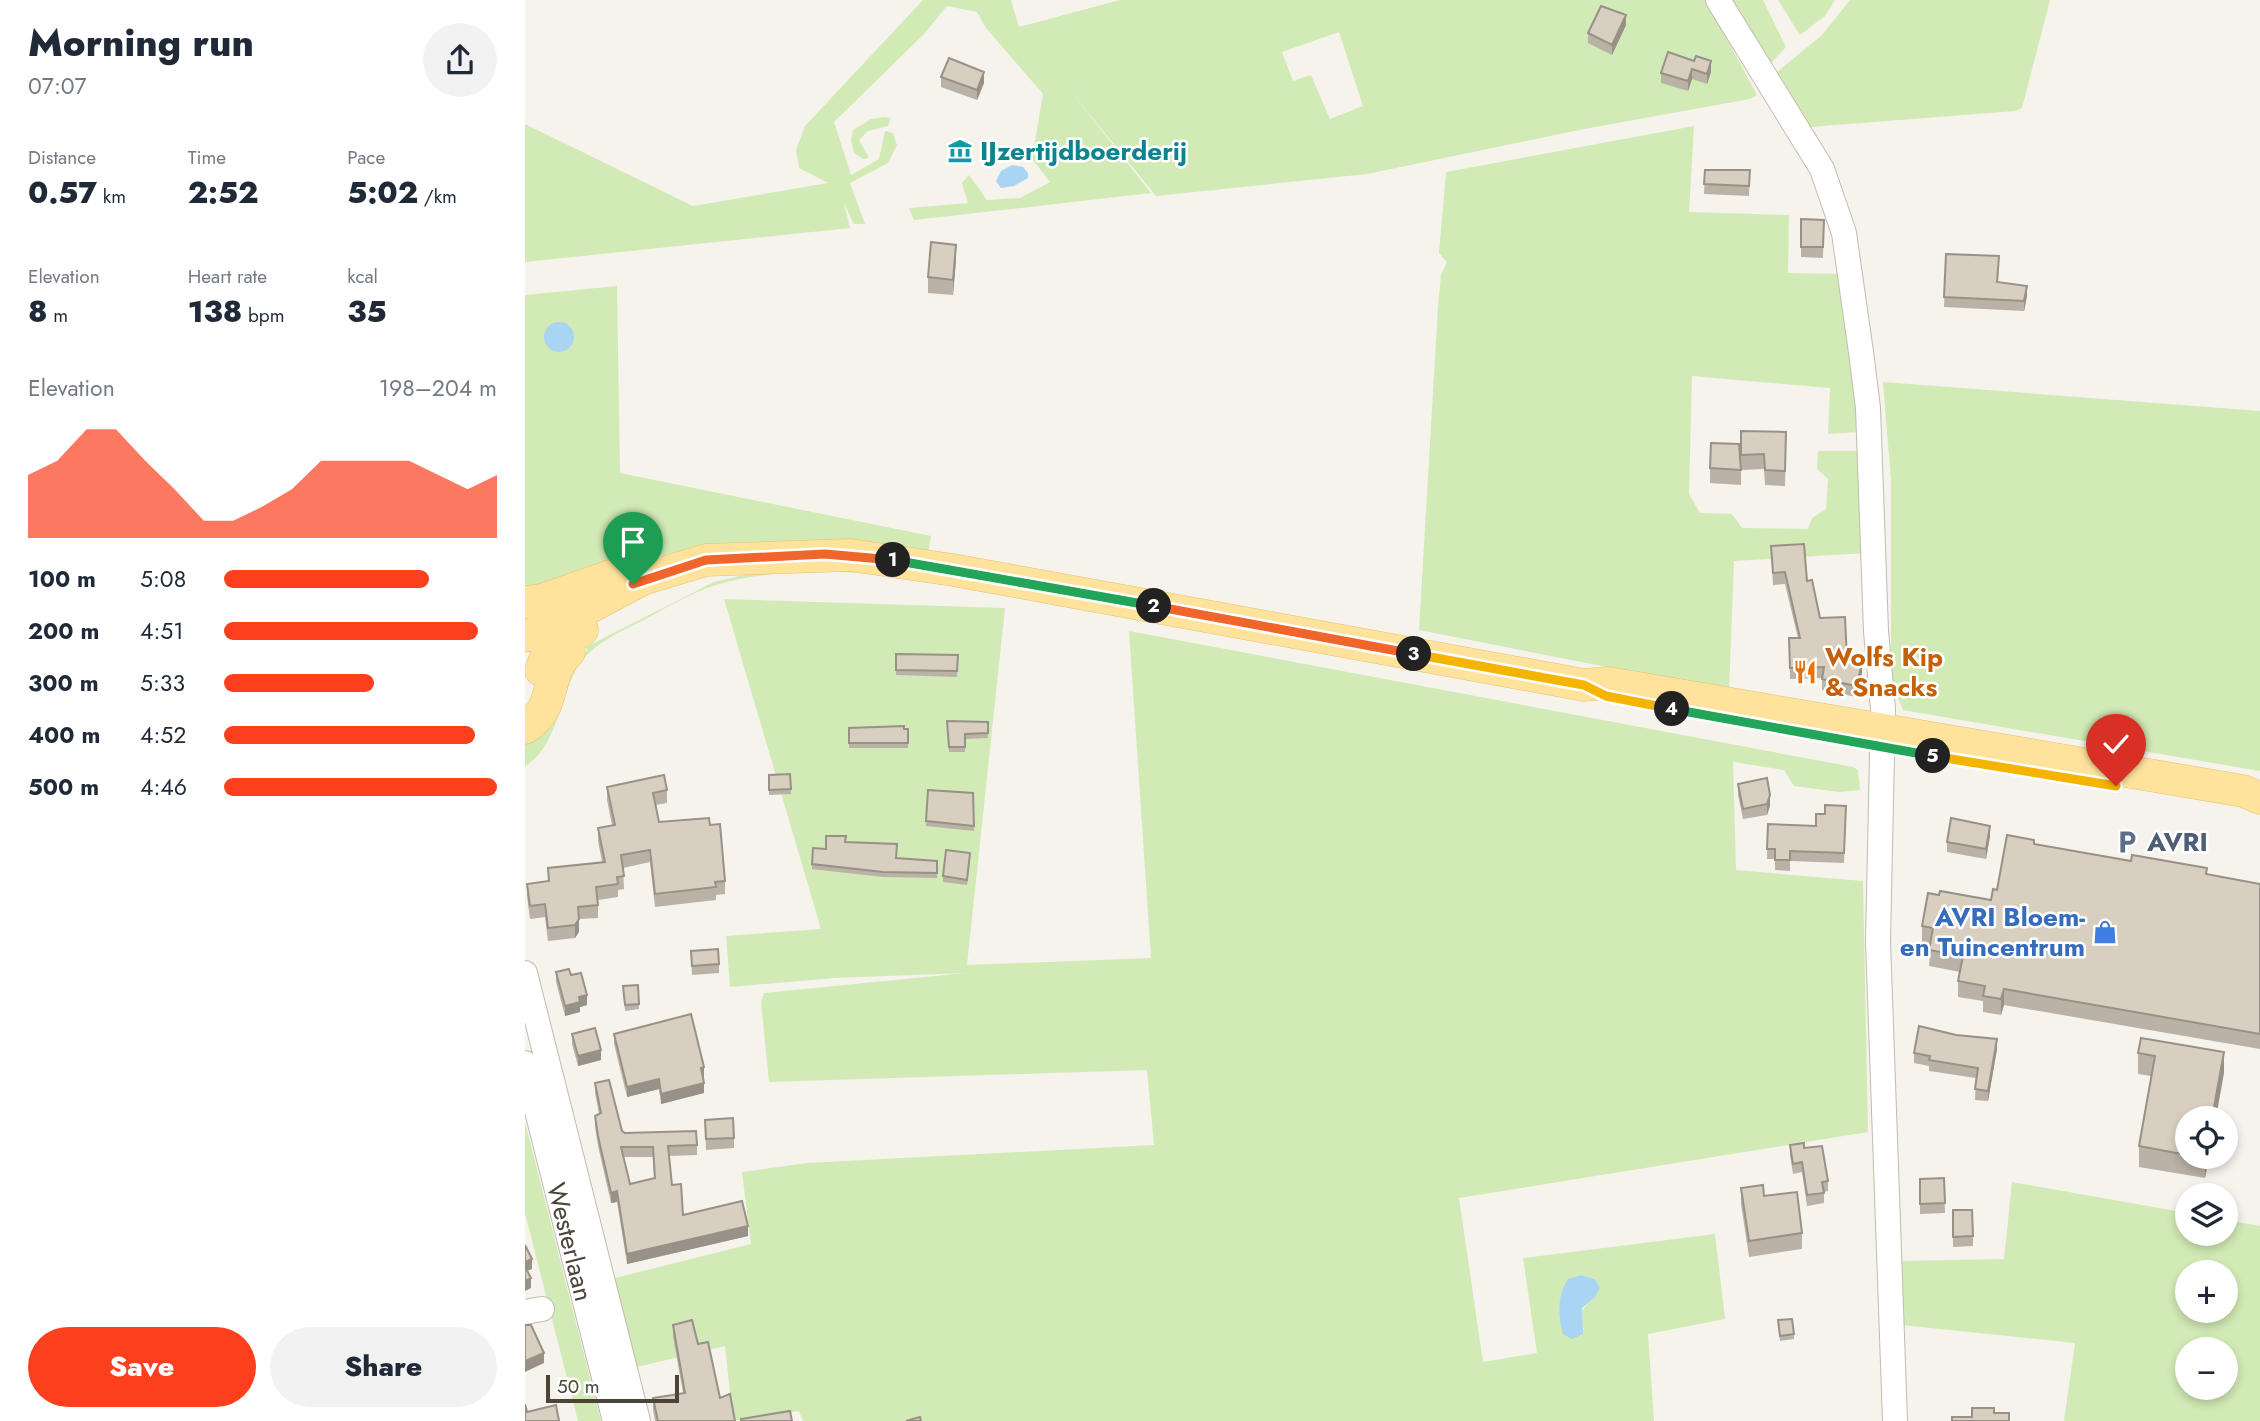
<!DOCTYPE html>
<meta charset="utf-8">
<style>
body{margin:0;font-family:Jost,sans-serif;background:#f2f2f3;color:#1f2937;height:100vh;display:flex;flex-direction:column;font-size:26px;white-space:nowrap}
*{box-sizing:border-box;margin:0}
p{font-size:23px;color:#747a83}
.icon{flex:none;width:38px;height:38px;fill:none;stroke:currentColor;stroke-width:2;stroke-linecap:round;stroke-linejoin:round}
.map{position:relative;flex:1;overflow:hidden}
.drawer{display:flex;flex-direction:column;background:#fff;width:525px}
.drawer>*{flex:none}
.fabs{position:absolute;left:1650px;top:1106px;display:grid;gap:14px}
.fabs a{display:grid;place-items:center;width:63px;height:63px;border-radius:50%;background:#fff;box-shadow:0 4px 10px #0003;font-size:35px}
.scale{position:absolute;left:21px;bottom:18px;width:133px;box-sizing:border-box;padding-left:7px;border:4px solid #4b4439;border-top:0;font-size:19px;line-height:24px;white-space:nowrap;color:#4b4439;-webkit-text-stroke:5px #fff;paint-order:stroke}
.pin{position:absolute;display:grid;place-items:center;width:60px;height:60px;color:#fff;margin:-72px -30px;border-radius:50% 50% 50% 0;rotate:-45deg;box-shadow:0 0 7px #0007}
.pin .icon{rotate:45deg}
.km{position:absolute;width:35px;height:35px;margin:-18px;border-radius:50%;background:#222;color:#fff;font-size:19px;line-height:35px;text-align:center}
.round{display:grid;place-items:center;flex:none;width:74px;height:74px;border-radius:37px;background:#f2f2f3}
.headline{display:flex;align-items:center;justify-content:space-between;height:119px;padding:0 28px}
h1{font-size:38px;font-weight:800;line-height:52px}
.metrics{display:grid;grid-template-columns:repeat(3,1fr);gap:10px;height:119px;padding:7px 28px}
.metrics div{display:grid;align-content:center}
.metrics b{font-size:30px;font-weight:800}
.metrics small{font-size:19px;font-weight:400}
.metrics p{font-size:19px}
.chart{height:196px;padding:14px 28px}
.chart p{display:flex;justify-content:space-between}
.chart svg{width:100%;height:126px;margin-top:7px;fill:#fc3f1d;opacity:.7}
.primary-button{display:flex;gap:14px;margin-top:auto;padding:14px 28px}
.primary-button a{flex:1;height:80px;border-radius:42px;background:#fc3f1d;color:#fff;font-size:28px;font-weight:800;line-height:80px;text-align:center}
.primary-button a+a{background:#f2f2f3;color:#1f2937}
ul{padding:0 28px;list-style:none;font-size:23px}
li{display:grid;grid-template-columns:112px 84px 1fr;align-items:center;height:52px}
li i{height:18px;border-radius:9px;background:#fc3f1d}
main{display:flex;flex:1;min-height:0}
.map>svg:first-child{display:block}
.green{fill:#d2eab5;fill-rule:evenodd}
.water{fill:#a9d4f2}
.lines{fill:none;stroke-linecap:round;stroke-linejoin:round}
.minor-casing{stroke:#c2bbae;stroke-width:26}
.major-casing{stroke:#e6c16a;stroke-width:33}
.minor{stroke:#fff;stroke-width:24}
.major{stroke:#ffe39c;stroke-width:32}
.wall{fill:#bab2a6;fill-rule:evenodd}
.shaded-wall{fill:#979187}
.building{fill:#d8cfc1;stroke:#979187;stroke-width:2;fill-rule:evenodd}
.split-1-casing{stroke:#fff;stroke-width:14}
.split-2-casing{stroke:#fff;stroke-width:14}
.split-3-casing{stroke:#fff;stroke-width:14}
.split-4-casing{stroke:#fff;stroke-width:14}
.split-5-casing{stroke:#fff;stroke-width:14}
.split-6-casing{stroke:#fff;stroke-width:14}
.split-1{stroke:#f0652b;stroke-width:9}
.split-2{stroke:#22a559;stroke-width:9}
.split-3{stroke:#f0652b;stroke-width:9}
.split-4{stroke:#f5b400;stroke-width:9}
.split-5{stroke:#22a559;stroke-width:9}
.split-6{stroke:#f5b400;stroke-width:9}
.labels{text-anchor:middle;stroke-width:5;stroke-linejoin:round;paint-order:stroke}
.culture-label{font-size:26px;font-weight:bold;fill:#0d838f;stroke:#fff;text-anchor:start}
.food-label{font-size:26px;font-weight:bold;fill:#c56008;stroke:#fff;text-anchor:start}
.service-label{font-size:26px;font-weight:bold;fill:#4e5e75;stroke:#fff;text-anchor:start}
.shop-label{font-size:26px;font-weight:bold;fill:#366cbe;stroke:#fff;text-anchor:end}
.street-label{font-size:26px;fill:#4b4439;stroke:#fff}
</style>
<main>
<section class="drawer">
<div class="headline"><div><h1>Morning run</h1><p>07:07</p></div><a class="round"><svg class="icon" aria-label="share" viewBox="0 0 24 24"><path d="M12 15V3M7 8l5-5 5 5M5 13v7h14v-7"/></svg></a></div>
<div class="metrics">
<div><p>Distance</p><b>0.57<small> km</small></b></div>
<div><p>Time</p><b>2:52</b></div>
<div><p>Pace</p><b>5:02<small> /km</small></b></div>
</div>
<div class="metrics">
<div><p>Elevation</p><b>8<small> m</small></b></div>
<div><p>Heart rate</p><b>138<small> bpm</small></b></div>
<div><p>kcal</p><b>35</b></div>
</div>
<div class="chart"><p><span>Elevation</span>198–204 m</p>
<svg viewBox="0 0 160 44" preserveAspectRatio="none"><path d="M0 44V22L10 17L20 6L30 6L40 17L50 27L60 38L70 38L80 33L90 27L100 17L110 17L120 17L130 17L140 22L150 27L160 22V44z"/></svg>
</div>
<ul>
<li><b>100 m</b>5:08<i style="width:75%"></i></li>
<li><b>200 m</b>4:51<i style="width:93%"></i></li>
<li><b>300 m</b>5:33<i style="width:55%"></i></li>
<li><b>400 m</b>4:52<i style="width:92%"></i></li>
<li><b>500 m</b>4:46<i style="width:100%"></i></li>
</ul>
<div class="primary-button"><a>Save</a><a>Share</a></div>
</section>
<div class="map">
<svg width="1735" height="1421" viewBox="0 0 1735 1421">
<rect width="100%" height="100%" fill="#f6f3ec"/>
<path class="green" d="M398 0H486L494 27 595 0H1181L1232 95 1225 99 1059 129 842 174 631 196 543 88 626 193 389 220 384 208 443 203 437 183 444 175 462 200 495 198 525 182 507 159 518 94 461 28 452 12 422 6 399 34 309 122 326 175 354 159 360 131 368 133 372 145 363 163 325 183 340 224H329L319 203 325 228 0 262V124L168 206 303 183 274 168 271 150 280 126ZM814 32 838 106 805 119 786 75 768 81 757 52Z
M1207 0H1238L1261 47 1243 66Z
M1253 0H1310L1300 16 1275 35Z
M1325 0H1525L1497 108 1490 111 1285 127 1252 72 1297 35Z
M360 117 366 118 363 126 343 131 334 140 344 158 338 159 329 153 326 140 328 130 346 119Z
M1169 126 1164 212 1264 215 1263 273 1318 274 1333 432 1303 434 1305 388 1167 376 1164 494 1175 513 1207 514 1217 528 1283 529 1287 518 1301 509 1303 479 1292 469 1293 451H1335L1342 553 1209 561 1204 691 894 630 913 307 916 275 922 262 914 253 921 172Z
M92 286 95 473 406 536 403 554 309 541 175 546 0 590V295Z
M1358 382 1735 411V771L1378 710 1366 680V480Z
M317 568 377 577C314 570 252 567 191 585 166 593 142 607 119 620 95 632 70 642 54 665 34 696 33 747 0 766V743L50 659 62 651 61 647 189 582 232 572Z
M199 599 480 608 442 965 626 958 604 631 1328 767 1333 770 1335 790 1314 792 1269 786 1259 770 1208 762 1211 870 1338 881 1343 1132 934 1198 958 1362 1012 1353 998 1258 1190 1234 1200 1319 1123 1334 1129 1421H278L274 1411 208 1421 200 1346 108 1368 90 1291V1278L226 1244 217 1172 282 1163 629 1145 622 1070 244 1082 236 1002 239 993 440 973 310 978 205 987 201 936 296 929ZM1056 1275 1070 1279 1075 1288C1067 1305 1048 1308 1059 1329L1038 1334 1035 1306 1044 1279Z
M0 1122 76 1421H53L0 1213Z
M1487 1182 1662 1213V1234H1701V1220L1735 1226V1421H1539L1550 1343 1377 1325 1376 1261 1479 1259ZM1662 1272H1701V1311H1662ZM1662 1349H1701V1388H1662Z"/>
<path class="water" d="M487 165 498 167 503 173V178L489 186 476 188 471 181 476 171Z
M19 337a15 15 0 1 1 30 0a15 15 0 1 1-30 0Z
M1056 1275 1070 1279 1075 1288 1070 1297 1057 1308 1058 1334 1047 1339 1038 1334C1033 1316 1032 1295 1043 1279Z"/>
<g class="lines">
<g class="minor-casing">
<path id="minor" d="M1193 0 1297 169 1319 233 1336 352 1343 408 1351 631 1358 709 1353 941 1370 1421
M0 973 113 1421
M0 1063 90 1421
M0 1312 17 1309"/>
</g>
<g class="major-casing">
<path id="major" d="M0 602 17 600 105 569
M0 636 26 628 118 579 181 560 325 555 428 570 1059 685 1083 683 1718 791 1735 798
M16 670 23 652 57 630
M0 728C34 707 18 675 44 652"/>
</g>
<use href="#minor" class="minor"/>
<use href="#major" class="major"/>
</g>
<path class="wall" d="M1101 25 1087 55 1063 43V33Z
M1143 52 1186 72 1182 84 1167 79 1163 91 1136 83V73Z
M416 77 459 83 452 100 416 87Z
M1180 170H1225L1224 196 1179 194Z
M1276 219 1299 220 1298 258 1276 257Z
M1421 254 1474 266 1473 282 1502 296 1499 311 1419 307Z
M431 260 428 295 403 293V277Z
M1216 431 1261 448 1260 486 1240 485 1239 469 1216 470Z
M1185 468 1216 470V485L1185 483Z
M1246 546 1282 581 1295 618 1322 659 1337 673 1332 697 1297 690V678L1265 679 1264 638H1273L1260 584 1248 585Z
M371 654 433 655 432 677 371 675Z
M463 722V738L440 739V752H424L422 726Z
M324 728 383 729V748H324Z
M265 774 266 794 244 795V775Z
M1213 784 1245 806 1242 815 1218 819 1213 795Z
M82 787 142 790V803L130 805 134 822 185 825 200 881V894L191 895V900L130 907 125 862 98 868 99 889 93 890V897L73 900V918L54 919V932L50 938 23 941 20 917 5 919 2 896V884L23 881V868L77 862 73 841V828L87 825 82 800Z
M403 790 448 793 449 831 401 826Z
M1321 806 1319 863 1265 861V871L1250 870V859H1242L1243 824 1291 826 1300 814Z
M1465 836 1461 859 1422 852V842Z
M321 842 371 858 412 861V878L358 877 287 869V864L301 849Z
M1509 844 1735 884V1049L1479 1005 1476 1015 1458 1012V1001L1433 997V981L1435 972 1404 966 1406 943 1397 942V926L1414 895 1466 900 1472 890Z
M445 858 442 885 418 882V876Z
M166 951 194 964V973L167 975Z
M31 972 46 975 62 1005 55 1007V1012L40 1016 31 982Z
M113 985 114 1009 100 1011 98 991Z
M47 1034 76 1060 53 1066 47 1044Z
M89 1034 179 1077 178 1078 179 1093 136 1104 134 1089 102 1097 89 1044Z
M1616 1038 1699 1073 1662 1118V1157H1684L1680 1178 1614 1167V1146L1626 1076 1613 1074V1053Z
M1472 1049 1463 1101 1450 1100 1451 1078 1404 1071V1066L1389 1063V1053Z
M70 1083 97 1131 100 1133 172 1145V1155L144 1156 147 1185 158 1215 223 1236 102 1264 92 1202 86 1203 73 1146 70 1126V1116L74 1114 70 1093ZM98 1157H128L129 1178 105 1184Z
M180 1120 209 1138V1148L181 1150Z
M1265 1145 1279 1148 1303 1181V1191L1299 1192V1203L1282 1206 1277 1172 1268 1174 1265 1155Z
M1419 1178 1420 1213 1395 1214V1179Z
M1216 1188 1239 1196 1277 1233V1249L1224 1257 1216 1204Z
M1428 1210 1448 1236V1246L1428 1247Z
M1253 1320 1269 1334V1339L1255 1341Z
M148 1325 173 1344 195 1398 210 1421H130L128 1410V1398L158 1393 148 1337Z"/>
<path class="shaded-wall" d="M1101 15V25L1087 55V45Z
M1186 61V72L1182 84V74Z
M1167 69V79L1163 91V81Z
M459 72V83L452 100V90Z
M431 245V260L428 295V280Z
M1502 286V296L1499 311V301Z
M1337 661V673L1332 697V686Z
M1245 795V806L1242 815V804Z
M1465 826V836L1461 859V849Z
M54 919V932L50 938V925Z
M1479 989V1005L1476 1015V999Z
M62 995V1005L55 1007V1012L40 1016V1006L54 997Z
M1472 1039V1049L1463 1101V1091Z
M76 1050V1060L53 1066V1056Z
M1699 1052V1073L1691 1118H1687Z
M179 1067V1077L176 1078V1068Z
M134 1079V1089L102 1097V1087Z
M179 1083V1093L136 1104V1094Z
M1680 1157H1684L1680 1178Z
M92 1191V1202L86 1203V1193Z
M223 1226V1236L102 1264V1254Z
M7 1259V1269L0 1272V1262Z
M6 1278V1288L0 1291V1281Z
M19 1353V1363L0 1372V1361Z"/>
<path class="building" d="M1076 6 1101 15 1087 45 1063 33Z
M1143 52 1169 61 1171 56 1186 61 1182 74 1167 69 1163 81 1136 73Z
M424 58 459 72 452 90 416 77Z
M1180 170H1225L1224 186 1179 184Z
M1276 219 1299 220 1298 247H1276Z
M406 242 431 245 428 280 403 277Z
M1421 254 1474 256 1472 282 1502 286 1499 301 1419 297Z
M1216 431 1261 432 1260 471 1240 470 1239 454 1216 455Z
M1186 443 1214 444 1216 470 1185 468Z
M1279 544 1282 581 1287 580 1295 618 1320 617 1322 659 1337 661 1332 686 1297 679 1299 667 1265 668 1264 638H1275L1260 572 1248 573 1246 546Z
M371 654 433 655 432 671 371 670Z
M422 721 463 722V733L440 734V747H424Z
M379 726V729H383V743H324V728Z
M265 774 266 789 244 790V775Z
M139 775 142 790 128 793 134 822 184 818 185 825 195 824 200 881 190 882 191 887 130 894 125 850 96 855 99 876 92 877 93 884 71 887 73 905 53 907 54 919 50 925 23 928 20 904 5 906 2 884 24 881 23 868 80 862 73 828 90 825 82 787Z
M1242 778 1245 795 1242 804 1218 809 1213 784Z
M403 790 448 793 449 826 401 821Z
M1300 805 1321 806 1319 853 1265 851V860H1250V849H1242L1243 824 1291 826V814H1300Z
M1426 818 1465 826 1461 849 1422 842Z
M1482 835 1509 840V844L1606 861 1607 855 1682 868 1681 874 1735 884V1034L1479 989 1476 999 1458 996 1460 986 1433 981 1438 956 1404 950 1408 928 1397 926 1403 893 1414 895 1415 891 1466 900 1468 889 1472 890Z
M301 836H321L320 842 372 844 371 858 412 861V873L358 872 287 864 288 848 301 849Z
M421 850 445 853 442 880 418 876Z
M193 949 194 964 167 966 166 951Z
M44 969 46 975 56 973 62 995 54 997 55 1002 40 1006 31 972Z
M113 985 114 1004 100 1005 98 986Z
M166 1014 179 1067 176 1068 179 1083 136 1094 134 1079 102 1087 89 1034Z
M1394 1026 1431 1035 1472 1039 1463 1091 1450 1089 1453 1068 1404 1060 1405 1056 1389 1053Z
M70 1028 76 1050 53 1056 47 1034Z
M1616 1038 1699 1052 1687 1118H1662V1155L1614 1146 1630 1056 1613 1053Z
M84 1080 97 1131 100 1133 171 1131 172 1145 143 1146 147 1185 156 1184 158 1215 217 1201 223 1226 102 1254 92 1191 86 1193 73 1136 70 1116 76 1113 70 1083ZM96 1147H128L130 1178 105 1184Z
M208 1118 209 1138 181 1139 180 1120Z
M1279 1143V1148L1297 1146 1303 1181 1297 1182 1299 1193 1282 1195 1277 1162 1268 1164 1265 1145Z
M1419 1178 1420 1203 1395 1204V1179Z
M1238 1185 1239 1196 1272 1192 1277 1233 1224 1241 1216 1188Z
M1428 1210H1447L1448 1236 1428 1237Z
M0 1245 7 1259 0 1262Z
M0 1267 6 1278 0 1281Z
M1267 1319 1269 1334 1255 1336 1253 1320Z
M167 1320 173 1344 183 1342 195 1398 205 1394 210 1421H133L128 1398 160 1393 148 1325Z
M0 1325H6L19 1353 0 1361Z
M0 1404 2 1412 31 1405 34 1421H0Z
M1447 1408H1469V1413H1484V1421H1427V1417H1447Z
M265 1411 267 1421H216V1419Z
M395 1417 396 1421H381Z"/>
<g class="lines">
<g class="split-1-casing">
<path id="split-1" d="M108 584 181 560 300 554 368 560"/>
</g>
<g class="split-2-casing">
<path id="split-2" d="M368 560 629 606"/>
</g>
<g class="split-3-casing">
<path id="split-3" d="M629 606 889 654"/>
</g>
<g class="split-4-casing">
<path id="split-4" d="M889 654 1059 685 1081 696 1147 709"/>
</g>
<g class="split-5-casing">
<path id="split-5" d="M1147 709 1408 756"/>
</g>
<g class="split-6-casing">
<path id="split-6" d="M1408 756 1591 786"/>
</g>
<use href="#split-1" class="split-1"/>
<use href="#split-2" class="split-2"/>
<use href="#split-3" class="split-3"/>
<use href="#split-4" class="split-4"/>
<use href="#split-5" class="split-5"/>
<use href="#split-6" class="split-6"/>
</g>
<defs>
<g id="museum-bare" transform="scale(1.89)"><path d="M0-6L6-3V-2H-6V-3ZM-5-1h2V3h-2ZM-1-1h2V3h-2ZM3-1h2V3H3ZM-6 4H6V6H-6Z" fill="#0f9aa8" stroke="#fff" stroke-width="2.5" paint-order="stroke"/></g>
<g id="restaurant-bare" transform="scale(1.89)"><path d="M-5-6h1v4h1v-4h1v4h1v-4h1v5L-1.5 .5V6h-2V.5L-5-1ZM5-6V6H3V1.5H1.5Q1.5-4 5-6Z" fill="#e8710a" stroke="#fff" stroke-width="2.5" paint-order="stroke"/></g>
<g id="parking-bare" transform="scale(1.89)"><path d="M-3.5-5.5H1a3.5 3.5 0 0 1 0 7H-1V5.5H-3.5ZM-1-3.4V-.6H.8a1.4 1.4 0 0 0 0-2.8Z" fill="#5c6f8a" stroke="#fff" stroke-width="2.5" paint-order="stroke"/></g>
<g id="shop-bare" transform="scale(1.89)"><path d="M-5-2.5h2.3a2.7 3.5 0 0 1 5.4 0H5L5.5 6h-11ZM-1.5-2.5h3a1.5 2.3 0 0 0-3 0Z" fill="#3f7fe0" stroke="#fff" stroke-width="2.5" paint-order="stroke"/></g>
</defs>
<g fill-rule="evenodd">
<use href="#museum-bare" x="435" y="151"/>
<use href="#restaurant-bare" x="1280" y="672"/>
<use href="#parking-bare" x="1602" y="842"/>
<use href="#shop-bare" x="1580" y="932"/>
</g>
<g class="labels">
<g class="culture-label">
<text x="455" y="160">IJzertijdboerderij</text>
</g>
<g class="food-label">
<text x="1300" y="666">Wolfs Kip<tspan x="1300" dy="30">&amp; Snacks</tspan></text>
</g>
<g class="service-label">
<text x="1622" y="851">AVRI</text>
</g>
<g class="shop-label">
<text x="1560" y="926">AVRI Bloem-<tspan x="1560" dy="30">en Tuincentrum</tspan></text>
</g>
<g class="street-label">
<text transform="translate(45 1242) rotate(76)" y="9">Westerlaan</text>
</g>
</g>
</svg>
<div class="fabs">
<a><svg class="icon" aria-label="locate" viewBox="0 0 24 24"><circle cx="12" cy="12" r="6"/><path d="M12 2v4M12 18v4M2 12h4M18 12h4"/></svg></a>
<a><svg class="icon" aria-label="layers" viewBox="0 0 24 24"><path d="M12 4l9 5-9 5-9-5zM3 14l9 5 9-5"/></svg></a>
<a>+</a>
<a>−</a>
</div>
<div class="scale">50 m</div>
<div class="pin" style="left:108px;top:584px;background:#1e9e55"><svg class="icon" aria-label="arrive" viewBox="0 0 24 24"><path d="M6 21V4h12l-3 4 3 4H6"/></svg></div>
<div class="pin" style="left:1591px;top:786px;background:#d93025"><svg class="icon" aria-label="check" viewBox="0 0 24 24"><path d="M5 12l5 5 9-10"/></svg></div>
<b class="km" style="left:368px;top:560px">1</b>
<b class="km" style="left:629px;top:606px">2</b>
<b class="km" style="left:889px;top:654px">3</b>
<b class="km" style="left:1147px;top:709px">4</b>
<b class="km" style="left:1408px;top:756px">5</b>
</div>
</main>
